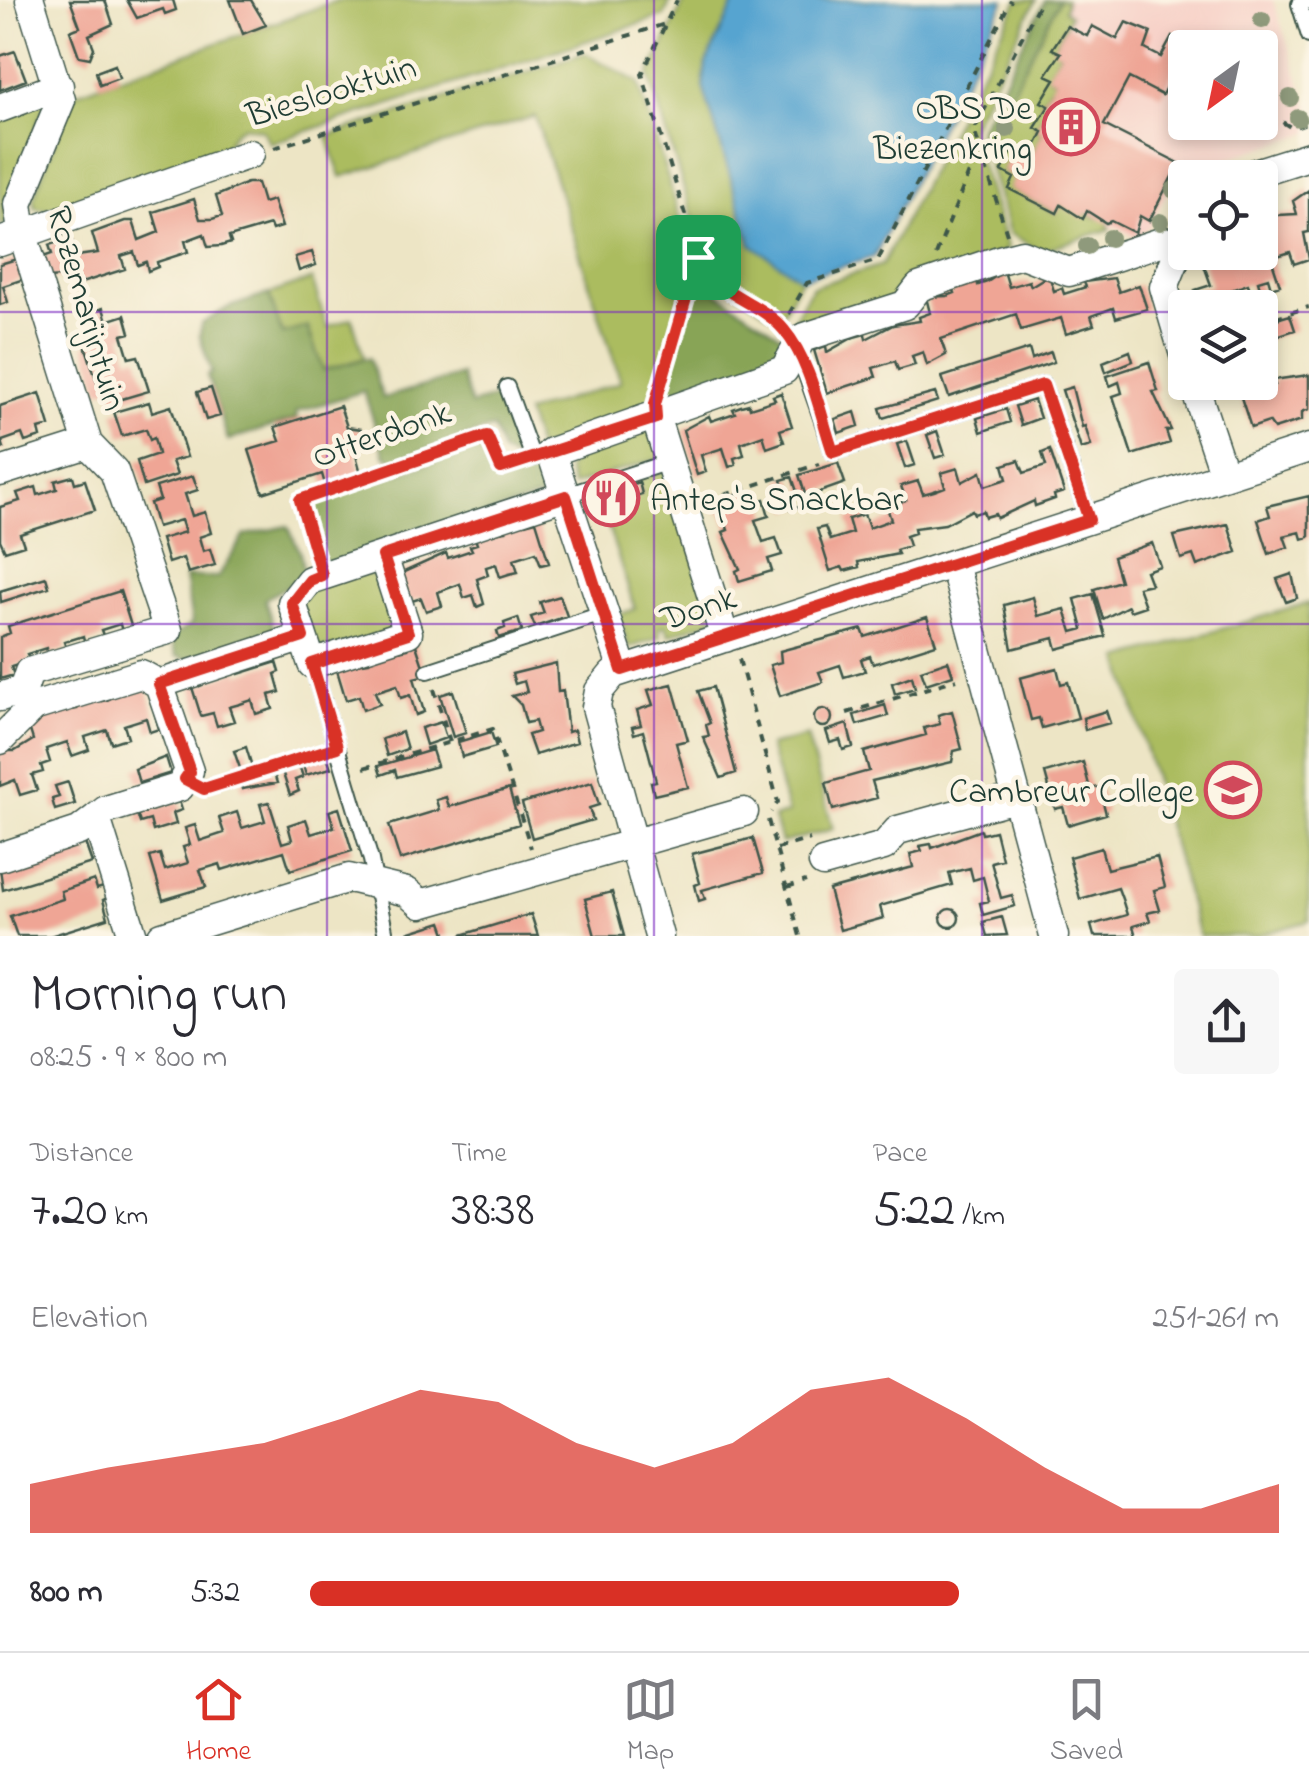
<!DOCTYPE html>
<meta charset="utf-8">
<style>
body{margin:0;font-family:"Indie Flower",sans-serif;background:#f7f7f7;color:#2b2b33;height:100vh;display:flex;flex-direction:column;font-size:38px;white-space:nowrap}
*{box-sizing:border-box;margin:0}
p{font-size:32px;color:#7c7c81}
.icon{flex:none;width:55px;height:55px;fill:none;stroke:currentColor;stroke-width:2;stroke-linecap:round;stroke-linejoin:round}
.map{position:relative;height:936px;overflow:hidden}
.panel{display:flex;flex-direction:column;background:#fff;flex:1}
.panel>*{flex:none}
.needle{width:65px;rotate:213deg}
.tools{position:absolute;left:1168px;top:30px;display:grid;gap:20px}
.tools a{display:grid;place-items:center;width:110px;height:110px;border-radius:10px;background:#fff;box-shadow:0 5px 15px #0003;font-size:50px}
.pin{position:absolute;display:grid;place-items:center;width:85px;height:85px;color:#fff;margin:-42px;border-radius:20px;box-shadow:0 5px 15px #0006}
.round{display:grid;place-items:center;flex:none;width:105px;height:105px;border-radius:10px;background:#f7f7f7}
.summary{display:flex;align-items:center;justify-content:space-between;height:170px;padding:0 30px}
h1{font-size:55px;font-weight:600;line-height:75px}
.figures{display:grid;grid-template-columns:repeat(3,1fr);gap:15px;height:170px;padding:10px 30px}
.figures div{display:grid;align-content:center}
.figures b{font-size:50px;font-weight:600}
.figures small{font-size:28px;font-weight:400}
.figures p{font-size:28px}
.chart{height:280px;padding:20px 30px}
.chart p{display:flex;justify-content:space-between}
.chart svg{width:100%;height:180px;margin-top:10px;fill:#d93025;opacity:.7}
ul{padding:0 30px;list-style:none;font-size:32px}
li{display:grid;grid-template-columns:160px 120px 1fr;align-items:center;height:75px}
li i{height:25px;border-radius:12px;background:#d93025}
.tabs{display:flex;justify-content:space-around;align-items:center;height:140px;border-top:2px solid #e1e1e2;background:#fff;font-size:28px;color:#7c7c81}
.tabs a{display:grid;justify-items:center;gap:5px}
.tabs .on{color:#d93025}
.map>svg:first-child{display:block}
.built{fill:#f7d1c8;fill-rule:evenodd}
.green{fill:#abbc5f;stroke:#657c4a;stroke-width:2.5}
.forest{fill:#88a456;stroke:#547045;stroke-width:2.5}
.water{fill:#57a4d0;stroke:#3b7082;stroke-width:2.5}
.building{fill:#efa595}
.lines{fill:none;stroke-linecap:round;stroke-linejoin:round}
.lane-casing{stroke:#3e564a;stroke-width:18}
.street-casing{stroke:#3e564a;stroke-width:31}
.path{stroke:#3e564a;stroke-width:4;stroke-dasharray:8 8;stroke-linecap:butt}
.lane{stroke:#fff;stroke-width:14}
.street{stroke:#fff;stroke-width:28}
.tree{fill:#8f9a7b}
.route-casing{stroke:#fff;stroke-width:20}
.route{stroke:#d93025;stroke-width:12}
.grid{fill:none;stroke:#7b2cbf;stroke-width:2.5;stroke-opacity:0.55}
.labels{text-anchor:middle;stroke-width:9;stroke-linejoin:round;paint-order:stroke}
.street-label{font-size:35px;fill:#1f3d34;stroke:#fcf5e5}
.poi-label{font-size:35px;fill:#1f3d34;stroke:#fcf5e5;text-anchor:end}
</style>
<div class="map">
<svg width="1309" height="936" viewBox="0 0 1309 936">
<rect width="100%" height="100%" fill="#fcf5e5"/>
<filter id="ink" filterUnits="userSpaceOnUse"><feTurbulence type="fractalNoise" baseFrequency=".01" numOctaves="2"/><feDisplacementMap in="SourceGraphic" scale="20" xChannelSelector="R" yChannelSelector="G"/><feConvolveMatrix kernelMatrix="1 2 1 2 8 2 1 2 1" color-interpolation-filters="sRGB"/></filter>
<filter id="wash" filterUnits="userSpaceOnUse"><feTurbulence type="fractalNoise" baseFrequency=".0048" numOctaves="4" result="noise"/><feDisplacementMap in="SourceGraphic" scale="40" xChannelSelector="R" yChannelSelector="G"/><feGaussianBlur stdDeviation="2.25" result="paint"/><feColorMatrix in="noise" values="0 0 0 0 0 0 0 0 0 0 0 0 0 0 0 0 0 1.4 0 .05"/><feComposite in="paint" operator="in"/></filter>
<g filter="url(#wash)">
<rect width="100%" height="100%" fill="#ede5c5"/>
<path class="built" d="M1059 0H1273L1309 109V133L1208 165 1197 161 1192 171 1181 166 1150 226 1136 238 1115 227 1041 251 1010 234 983 147ZM1185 48H1260V122H1185Z"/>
<path class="green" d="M339 0H671L664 16 270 143 262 130 244 126C228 132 229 148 216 158L48 210 36 208 33 200 73 94Z
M685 0H736L706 63 703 87 751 243 801 279 782 314 772 316 710 274 649 75Z
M1018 0H1036L969 130 1008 249 901 300 798 332 794 319 812 287 882 265Z
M1059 0H1066L1064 10 1070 15 1053 48 1060 53 1047 75 1055 80 1041 101 1049 106 1035 128 1043 132 1033 152 1015 146 1002 171 1014 178 1010 189 1056 213 1061 205 1107 221 1110 229 1041 251 1010 234 983 147Z
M585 53 638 82 692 256 647 415 538 449 526 413 621 382 535 116 341 177 327 136Z
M48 96 5 210 9 223 0 225V114Z
M312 279 327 327 352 318 364 358 323 371 308 327 282 334 269 294Z
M654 426 663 457 572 486 567 469 580 451Z
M668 470 714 620 669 635 666 626 659 628 660 637 629 648 618 615 635 609 602 507 642 494 638 479Z
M360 569 389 586 403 629 334 648H312L299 604 308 586Z
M1309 603V921L1255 936H1199L1120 659Z
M807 736 833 829 781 843 774 818 788 813 769 746Z"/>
<path class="forest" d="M1045 0H1059L983 147 978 131Z
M698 275 700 281 785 338 790 351 783 364 662 400Z
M269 294 282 334 307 327 323 370 369 358 383 398 461 375 471 405 503 395 523 454 512 458 502 453 493 428 394 460 385 456 364 391 296 412 297 419 228 440 207 375 212 373 200 337 201 324 229 307Z
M478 447 489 452 497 477 532 467 553 474 560 491 324 566 305 503Z
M288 526 300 552 305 576 265 599 275 632 193 662 176 656 170 638 192 624 185 577H218L245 535Z"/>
<path class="water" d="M736 0H1005L874 257 801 279 751 244 703 87 706 63Z"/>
<g id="blocks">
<path class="building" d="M70 0H105L113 24 89 35 94 48 90 58 79 56 70 31 80 27Z
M127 0H173L176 10 165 14 163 9 137 18Z
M230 0H251L266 25 243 34Z
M1126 22 1151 32 1145 49 1161 57 1172 37 1187 45 1162 95 1129 78 1104 125 1179 163 1149 221 1140 216 1135 233 1111 221 1106 223 1087 211 1083 219 1061 205 1057 213 1009 189 1014 178 1002 171 1015 146 1033 152 1043 132 1035 128 1049 106 1041 102 1055 79 1046 75 1061 53 1052 49 1067 26 1087 36 1092 26 1117 39Z
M15 51 26 80 0 90V56Z
M115 65 119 78 100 85 96 72Z
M247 183H257L263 203 273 200 282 227 272 230 270 225 250 231 229 237 231 243 221 246 208 247 204 234 185 241 188 252 157 262 158 267 148 271 146 262 138 265 134 252 121 256 125 269 75 285 71 276 49 278 43 257 52 254 49 245 71 238 77 256 98 253 92 233 125 221H133L139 240 159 232 153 212 194 199 200 219H212L222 216 216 196Z
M1309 190V232L1304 233 1309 259 1294 264 1290 252 1271 258 1280 285 1271 288 1268 278 1258 281 1261 291 1252 294 1248 284 1228 291 1232 303 1201 308 1195 290 1211 285 1202 260 1223 252 1225 258 1234 252H1260V241L1264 240 1260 226 1277 215 1297 214 1293 201Z
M312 252 316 265 299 271 295 257Z
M20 258 27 278 3 286 8 302 0 305V264Z
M1004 271 1009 287 1029 281 1031 286 1049 275 1054 291 1062 288 1064 294 1086 287 1084 282 1114 278 1119 292 1139 285 1147 309 1116 318 1113 308 1091 316 1094 325 1066 334 1061 318 1021 330 1016 314 941 339 946 355 927 365 923 352 912 356 915 365 898 370 895 361 873 368 876 377 827 393 814 350 826 346 827 352 854 337 865 334 866 339 893 325 920 321 919 317 930 313 926 297 947 296 955 293 953 288 977 280 978 285 987 282Z
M103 308 107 321 125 315 130 333 122 335 129 358 138 356 149 391 115 401 111 388 100 391 85 345 93 343 88 326 94 325 90 312Z
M1290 315 1295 330 1261 341 1260 324Z
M1029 349 1032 359 1051 352 1054 362 949 397 942 377Z
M1130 351 1133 361 1106 372 1103 362Z
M1149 362 1158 391 1153 392 1171 430 1166 431 1170 443 1132 455 1113 396 1122 393 1119 382 1110 386 1107 376Z
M1309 375V409L1302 412V420L1274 429 1269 422 1251 428 1236 382H1252L1255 391 1275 385 1273 380Z
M1072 387 1082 427 1085 426 1091 446 1081 449 1062 390Z
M211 388 220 416 206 420 197 392Z
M40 393 50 426 39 429 41 437 25 442 22 434 2 441 4 448 0 450V406Z
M781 393 792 426 780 430 784 442 767 448 763 435 741 443 744 455 734 458 736 465 729 467 723 448 701 455 706 472 697 475 683 430 709 416 711 421 735 413 733 409 741 406 749 404 750 408 775 400 773 396Z
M935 393 938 401 883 418 880 408Z
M1034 400 1040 418 1021 425 1015 406Z
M149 402 152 412 171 406 187 457 172 461 177 475 144 486 137 461 158 454 154 438 150 440 146 429 122 436 114 412Z
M340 406 347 427 361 429 366 445 356 455 362 477 326 488 322 474 263 493 249 450 280 441 275 427Z
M1006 409 1010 422 981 432 977 418Z
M855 412 859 426 839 433 835 419Z
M937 431 945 455 935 458 927 435Z
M907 441 915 465 905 468 897 444Z
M1050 450 1064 492 1054 495 1055 499 1035 506 1034 501 997 518 995 514 985 517 983 511 974 514 972 510 945 524 914 528 915 533 906 536 909 546 896 550 898 554 858 562 859 567 844 571 842 567 830 571 817 529 825 527 830 540 852 533 848 519 864 514 869 528 891 520 887 507 906 500 901 486 918 481 923 494 934 491 945 487 941 473 958 468 962 482 981 472 985 486 1007 479 1003 465 1019 460 1024 473 1046 466 1042 453Z
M838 463 845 483 806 497 799 475Z
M73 476 75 483 85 480 95 510 20 534 24 545 5 551 0 540V507L20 501 17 493 36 487 38 495 57 489 55 481Z
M193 476 198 490 185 494 192 516 205 512 211 533 199 537 203 551 210 549 215 565 188 573 183 558 168 563 161 539 185 532 181 520 157 527 150 503 160 500 156 487Z
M792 477 802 506 790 510 781 480Z
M639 482 642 494 604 506 600 495Z
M746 491 750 503 764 499 769 516 755 520 763 542 776 538 782 555 768 559 772 571 739 581 736 571 740 569 723 532 728 530 722 511 717 512 714 502Z
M1309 496V537L1302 539 1300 532 1284 536 1288 547 1269 554 1258 520 1270 516 1267 506Z
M524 520 525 524 536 521 549 563 541 565 536 552 514 559 518 572 509 574 500 577 496 564 486 567 488 575 477 579 484 604 477 607 473 595 464 598 460 584 438 592 442 606 426 611 421 598 409 602 395 576 446 553 448 558 472 550 470 546 477 544 474 536 506 531 504 526Z
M1228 524 1237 552 1197 566 1193 555 1181 559 1174 536Z
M1152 543 1160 566 1146 571 1151 584 1138 587 1145 606 1130 611 1128 606 1103 619 1094 589 1120 581 1113 557Z
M1292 574 1297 598 1286 602 1277 579Z
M46 577 49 587 1 602 0 591Z
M120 591 132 629 122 632 120 624 101 630 104 638 85 644 83 636 64 642 67 650 48 655 46 648 27 654 30 661 11 667 14 675 0 679V637L10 633 8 626Z
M1093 594 1105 636 1057 649 1054 638 1012 649 1004 605 1033 597 1038 616 1065 609 1072 632 1083 629 1075 599Z
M560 596 567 616 535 627 531 617 544 613 540 602Z
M927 617 936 644 873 664 870 656 861 659 865 671 844 677 840 665 819 672 823 682 780 696 770 665 781 662 780 651 862 629 865 637Z
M518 618 522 631 499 638 497 631 505 628 504 623Z
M415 642 426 675 414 678 424 712 416 715 410 695 401 698 397 685 375 692 380 704 363 710 359 696 346 700 336 667 369 662 367 657 408 649 407 645Z
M948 661 953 675 926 684 921 670Z
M277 662 280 672 275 674 280 692 269 695 273 709 256 714 252 700 240 704 229 707 234 721 217 726 213 713 201 716 191 684 199 681 200 686 238 669 239 674Z
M556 663 558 692 563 691 568 732 574 730 577 742 535 755 528 735 538 732 535 721 526 723 521 705 512 696 527 692 524 681 515 684 512 674Z
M1057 668 1061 684 1068 682 1078 718 1042 728 1039 718 1031 720 1020 678Z
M912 676 915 688 895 694 892 683Z
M672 684 688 740 676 743 688 787 654 795 651 782 656 781 643 731 634 734 632 727 641 725 637 710 653 705 648 690Z
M135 686 136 690 147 687 159 729 150 732 146 718 124 725 128 738 120 740 111 743 107 730 85 737 89 750 72 756 67 742 46 749 50 762 41 765 43 772 32 775 37 790 20 795 15 780 0 786V751H15L33 740 28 724 37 716 77 709 76 704 96 698 97 702 107 700Z
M713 687 736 773 721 778 703 737 709 736 706 725 710 723 698 691Z
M453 691 466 733 453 737 440 695Z
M885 705 888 716 857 725 854 715Z
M814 718a9 9 0 1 1 18 0a9 9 0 1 1-18 0Z
M952 711 962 749 954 751 952 762 872 781 877 798 833 810 826 783 869 771 864 752 926 735 924 728 940 724 938 715Z
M1106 711 1110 723 1085 730 1083 718Z
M441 722 446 738 426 745 421 728Z
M847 724 853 747 843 750 840 740 830 743 826 731Z
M402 732 407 749 387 756 382 739Z
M491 732 496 747 462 757 458 742Z
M246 747 253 770 242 774 234 751Z
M432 750 437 766 397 777 395 770 381 775 378 766Z
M326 754 331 768 306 775 302 761Z
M166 757 171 773 139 783 135 769Z
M298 762 303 777 295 780 299 791 290 795 281 768Z
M1083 762 1090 789 1099 787 1106 814 1068 825 1063 807 1055 809 1045 773Z
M273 771 277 783 242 789 240 781Z
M68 782 75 804 55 810 52 799 59 797 55 786Z
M592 782 599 805 589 808 593 820 532 838 522 803Z
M509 789 519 824 400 860 389 825 439 810 436 800 446 797 449 807Z
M179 801 182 810 173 813 176 824 153 831 150 820 140 823 137 814Z
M269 802 282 843 292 840 288 825 306 819 311 834 334 827 329 811 339 808 352 851 290 870 284 851 222 870 220 864 200 870 206 887 163 900 150 857 160 854 165 870 188 863 183 847 190 845 185 828 195 825 200 841 224 833 219 818 237 812 242 828 265 821 260 804Z
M981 830 982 834 995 831 1002 859 991 862 1001 898 1012 895 1015 906 983 915 980 903 989 901 983 877 973 880 970 868 949 873 952 885 880 906 883 918 840 930 829 890 913 867 910 854 922 851 920 846 931 844 932 848Z
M753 838 763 873 702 890 705 899 699 901 695 885 700 883 692 854Z
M85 843 92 863 3 890 0 869Z
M1101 848 1107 869 1157 857 1165 887 1154 890 1160 910 1147 913 1150 921 1133 926 1136 936H1094L1091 925 1127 915 1122 899 1118 888 1080 899 1069 857Z
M94 880 97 889 107 886 110 897 103 900 108 918 50 936H17L10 916 63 899 61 891Z
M612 892 624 936H595L585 899Z
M941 918a9 9 0 1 1 18 0a9 9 0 1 1-18 0Z
M531 914 538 936H462V935Z
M1002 917 1007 935 987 936 983 922Z
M442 922 447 936H401V935Z"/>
</g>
</g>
<g filter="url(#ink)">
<use href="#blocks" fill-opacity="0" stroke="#3e564a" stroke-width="2.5"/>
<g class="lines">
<g class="lane-casing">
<path id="lane" d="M1309 1 1299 4 1309 36
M797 349 833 452 1043 385 1089 520
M507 387 533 458 551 452
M566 495 659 465
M312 664 371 860 386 936
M428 671 605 613"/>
</g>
<g class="street-casing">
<path id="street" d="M0 108 59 86
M1239 178 1309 156
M1185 236 1164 287 1185 358
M0 242 250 154
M1193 382 1224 475
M656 419 725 638
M0 472 88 444
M383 556 408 633 312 664 292 603 310 580 566 495
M954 564 1054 936
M623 670 551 452 784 370 802 338 905 305 919 287 999 260 1022 254 1069 272 1164 241 1179 247
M0 697 23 690 29 672 168 630 114 471 88 444 22 232 18 204 61 100 30 0
M0 740 33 707 141 674 159 684 303 637
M0 857 79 831 96 818
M823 863 884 846 898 830 1015 798
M133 936 96 818 106 810 180 787 189 771 159 684
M162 936 349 878 407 892 421 904 744 812
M659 936 596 707 599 691 613 674 1309 448"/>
</g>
<path class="path" d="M1269 114 1292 128 1309 122
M274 148 665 24
M1007 234 974 130 1041 0
M936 255 979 148
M699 259 709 279 779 325
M789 314 807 283 878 260 1011 0
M1260 322 1309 307
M661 384 698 257 642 74 677 0
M709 500 819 464
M316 553 300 500 487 437 501 468 514 464
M739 659 778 802 771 812
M434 689 450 742
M847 713 957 679
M364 768 493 729 531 848
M212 787 317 753
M768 820 800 936
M777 849 810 839
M787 887 806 881"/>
<use href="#lane" class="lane"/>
<use href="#street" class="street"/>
</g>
<g class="tree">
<circle cx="1262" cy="20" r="9"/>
<circle cx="1290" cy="98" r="9"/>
<circle cx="1298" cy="118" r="9"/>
<circle cx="1007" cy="129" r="9"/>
<circle cx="999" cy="156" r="9"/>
<circle cx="1174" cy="190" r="9"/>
<circle cx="1160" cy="222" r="9"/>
<circle cx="1110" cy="238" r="9"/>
<circle cx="1087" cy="246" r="9"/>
</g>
</g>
<g class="lines" filter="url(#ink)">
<g class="route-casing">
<path id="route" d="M698 257C718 298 758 299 784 330 811 362 820 414 833 452L1043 385 1089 520 622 670 566 496 383 556 408 633 312 664 337 747 204 789 185 779 190 772 159 684 303 637 292 603 310 580 322 575 300 500 487 436 501 468 656 418 655 404Z"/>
</g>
<use href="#route" class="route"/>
</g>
<path class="grid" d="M327 0V936M654 0V936M982 0V936M0 312H1185M1260 312H1309M0 624H1309"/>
<defs>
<g id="building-ring" transform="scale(2.875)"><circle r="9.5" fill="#fcf5e5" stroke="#d1495b" stroke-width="1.5"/><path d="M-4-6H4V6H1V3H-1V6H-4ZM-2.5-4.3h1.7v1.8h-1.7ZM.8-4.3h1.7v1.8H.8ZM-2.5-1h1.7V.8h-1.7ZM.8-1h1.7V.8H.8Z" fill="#d1495b"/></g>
<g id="restaurant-ring" transform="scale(2.875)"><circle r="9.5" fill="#fcf5e5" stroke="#d1495b" stroke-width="1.5"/><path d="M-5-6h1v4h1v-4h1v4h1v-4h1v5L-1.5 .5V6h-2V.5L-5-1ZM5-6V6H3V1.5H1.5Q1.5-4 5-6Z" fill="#d1495b"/></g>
<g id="school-ring" transform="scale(2.875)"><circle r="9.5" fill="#fcf5e5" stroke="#d1495b" stroke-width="1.5"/><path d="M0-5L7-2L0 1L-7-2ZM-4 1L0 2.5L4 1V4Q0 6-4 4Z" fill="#d1495b"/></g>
</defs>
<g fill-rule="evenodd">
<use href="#building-ring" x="1071" y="127"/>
<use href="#restaurant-ring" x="611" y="498"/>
<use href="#school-ring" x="1233" y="790"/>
</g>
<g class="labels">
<g class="street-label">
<text transform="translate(331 90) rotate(-17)" y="12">Bieslooktuin</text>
<text transform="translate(88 308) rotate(74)" y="12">Rozemarijntuin</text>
<text transform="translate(381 433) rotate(-19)" y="12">Otterdonk</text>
<text transform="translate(698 607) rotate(-18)" y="12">Donk</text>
</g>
<g class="poi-label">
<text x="1032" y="119">OBS De<tspan x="1032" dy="40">Biezenkring</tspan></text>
<text x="650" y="510" text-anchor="start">Antep's Snackbar</text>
<text x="1194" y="802">Cambreur College</text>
</g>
</g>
</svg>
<div class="tools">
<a><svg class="needle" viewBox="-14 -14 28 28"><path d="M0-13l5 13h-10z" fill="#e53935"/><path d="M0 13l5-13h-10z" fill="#7c7c81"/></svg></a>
<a><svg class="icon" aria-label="locate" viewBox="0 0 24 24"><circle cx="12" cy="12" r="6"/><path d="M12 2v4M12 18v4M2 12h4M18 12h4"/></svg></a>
<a><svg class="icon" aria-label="layers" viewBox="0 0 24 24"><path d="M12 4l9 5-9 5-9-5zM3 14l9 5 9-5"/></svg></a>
</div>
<div class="pin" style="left:698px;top:257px;background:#1e9e55"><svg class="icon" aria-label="arrive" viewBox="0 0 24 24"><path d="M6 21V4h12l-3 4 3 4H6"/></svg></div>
</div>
<section class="panel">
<div class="summary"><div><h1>Morning run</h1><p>08:25 · 9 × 800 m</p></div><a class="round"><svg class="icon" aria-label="share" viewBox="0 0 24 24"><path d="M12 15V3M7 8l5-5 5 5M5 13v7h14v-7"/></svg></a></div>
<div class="figures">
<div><p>Distance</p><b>7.20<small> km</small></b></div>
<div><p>Time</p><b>38:38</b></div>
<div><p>Pace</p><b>5:22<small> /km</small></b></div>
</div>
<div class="chart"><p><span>Elevation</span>251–261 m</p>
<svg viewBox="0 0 160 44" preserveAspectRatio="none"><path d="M0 44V32L10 28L20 25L30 22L40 16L50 9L60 12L70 22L80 28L90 22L100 9L110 6L120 16L130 28L140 38L150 38L160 32V44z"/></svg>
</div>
<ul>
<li><b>800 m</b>5:32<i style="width:67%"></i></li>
</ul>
</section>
<nav class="tabs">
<a class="on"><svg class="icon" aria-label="home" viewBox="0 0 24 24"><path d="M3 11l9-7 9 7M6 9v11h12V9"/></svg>Home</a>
<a><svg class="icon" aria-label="map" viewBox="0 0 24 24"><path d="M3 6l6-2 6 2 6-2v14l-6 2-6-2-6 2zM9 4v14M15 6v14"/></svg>Map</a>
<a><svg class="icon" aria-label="saved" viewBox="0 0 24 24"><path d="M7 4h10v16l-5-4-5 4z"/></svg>Saved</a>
</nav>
